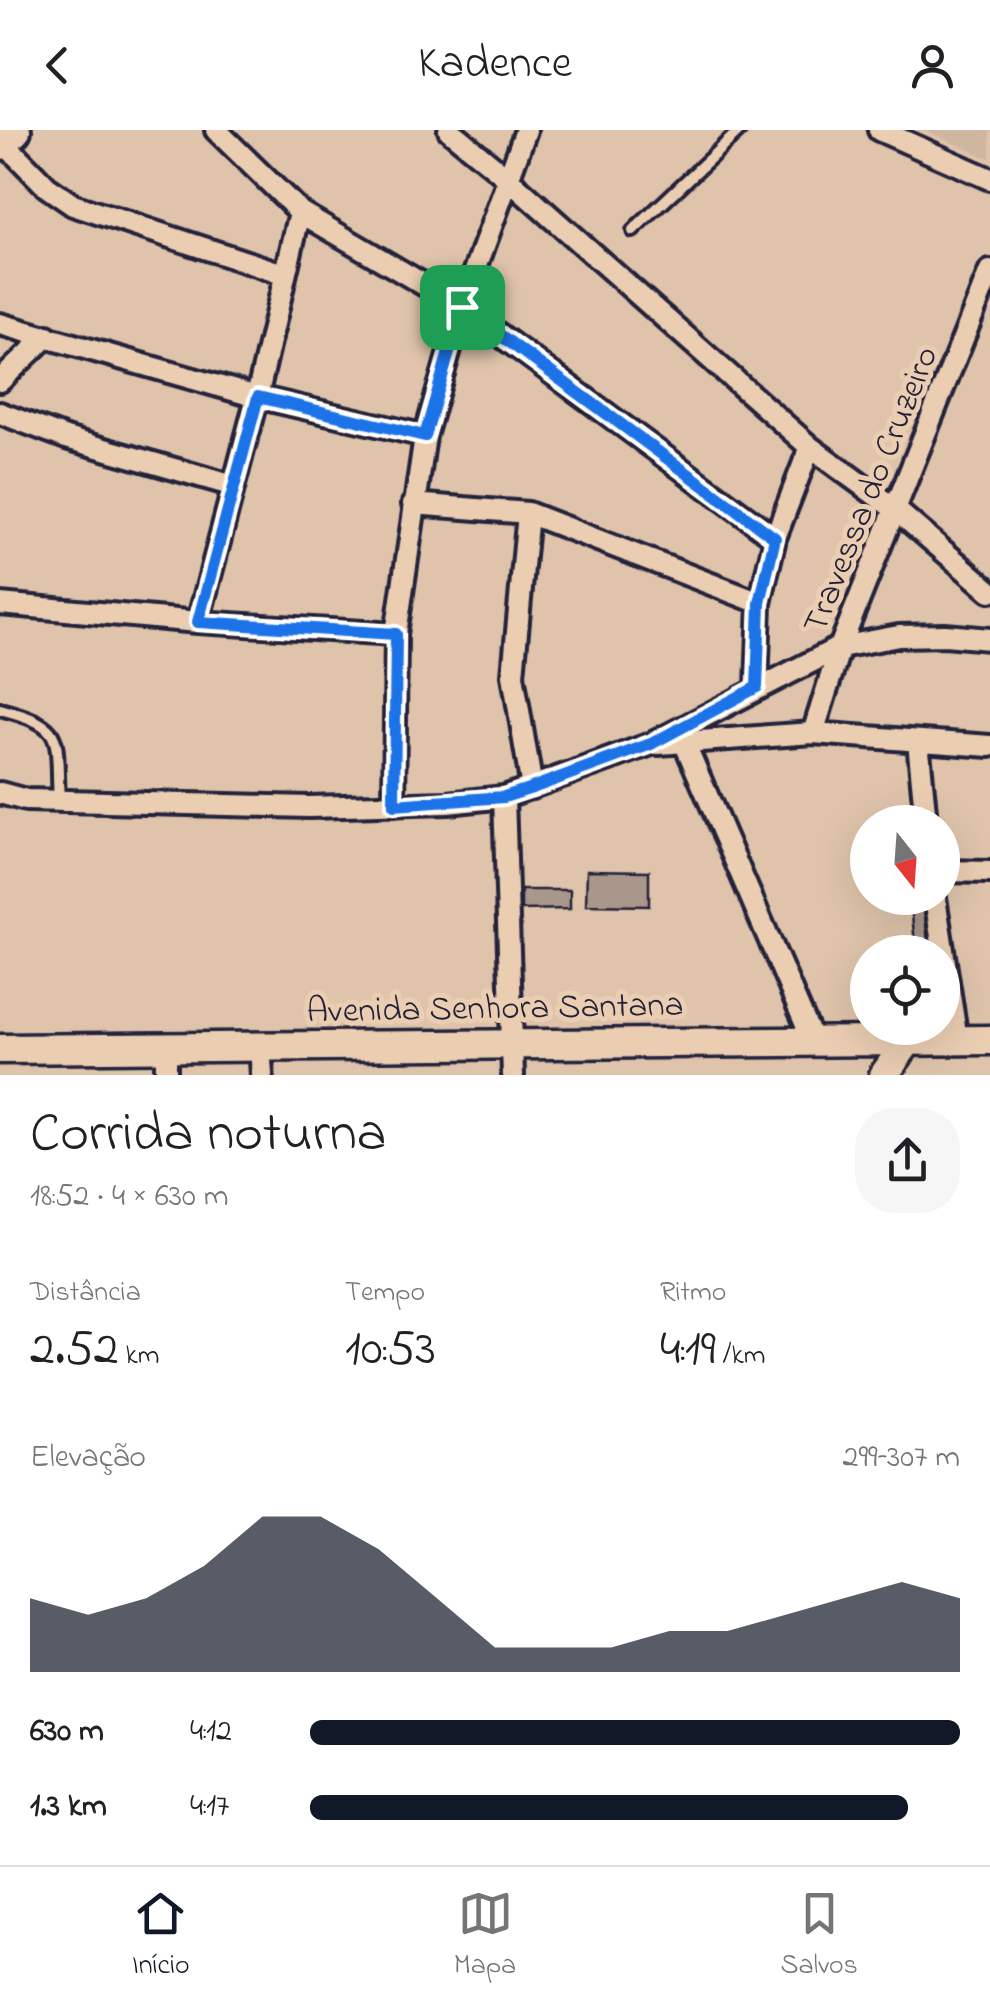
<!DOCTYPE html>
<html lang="pt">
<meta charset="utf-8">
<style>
body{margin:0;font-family:"Indie Flower",sans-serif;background:#f6f6f6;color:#202124;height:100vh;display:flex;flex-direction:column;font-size:38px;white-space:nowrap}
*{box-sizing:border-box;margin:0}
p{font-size:32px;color:#757577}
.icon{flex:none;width:55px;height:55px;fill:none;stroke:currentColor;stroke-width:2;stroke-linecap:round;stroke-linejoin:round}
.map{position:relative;height:945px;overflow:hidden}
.panel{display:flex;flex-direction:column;background:#fff;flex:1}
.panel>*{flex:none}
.needle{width:65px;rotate:163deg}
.tools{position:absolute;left:850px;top:675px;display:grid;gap:20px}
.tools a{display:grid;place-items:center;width:110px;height:110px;border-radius:50%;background:#fff;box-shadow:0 10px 40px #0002;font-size:50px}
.pin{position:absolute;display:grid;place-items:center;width:85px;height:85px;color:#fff;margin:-42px;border-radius:20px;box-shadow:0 5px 15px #0006}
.round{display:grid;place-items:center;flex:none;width:105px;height:105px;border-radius:40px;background:#f6f6f6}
.summary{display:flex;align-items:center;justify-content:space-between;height:170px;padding:0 30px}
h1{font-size:55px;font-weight:600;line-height:75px}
.stats{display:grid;grid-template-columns:repeat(3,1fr);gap:15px;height:170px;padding:10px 30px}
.stats div{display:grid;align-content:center}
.stats b{font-size:50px;font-weight:600}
.stats small{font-size:28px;font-weight:400}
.stats p{font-size:28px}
.chart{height:280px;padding:20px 30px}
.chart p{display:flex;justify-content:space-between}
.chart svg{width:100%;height:180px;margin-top:10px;fill:#111827;opacity:.7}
ul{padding:0 30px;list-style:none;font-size:32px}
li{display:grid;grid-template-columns:160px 120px 1fr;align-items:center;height:75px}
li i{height:25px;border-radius:12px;background:#111827}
header{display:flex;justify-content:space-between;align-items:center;height:130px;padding:0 30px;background:#fff;font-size:45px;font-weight:600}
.tab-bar{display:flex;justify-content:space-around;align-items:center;height:140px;border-top:2px solid #e0e0e0;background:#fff;font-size:28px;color:#757577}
.tab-bar a{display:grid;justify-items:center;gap:5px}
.tab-bar .selected{color:#111827}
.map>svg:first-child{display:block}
.built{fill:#cfb6a1}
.building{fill:#aa978b;stroke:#22223b;stroke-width:2.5}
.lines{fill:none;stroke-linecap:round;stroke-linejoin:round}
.lane-casing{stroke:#22223b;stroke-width:18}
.street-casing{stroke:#22223b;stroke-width:28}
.secondary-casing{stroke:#22223b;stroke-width:35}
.primary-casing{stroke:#22223b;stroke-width:40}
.lane{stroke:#ebceb2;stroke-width:10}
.street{stroke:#ebceb2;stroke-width:20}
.secondary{stroke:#ebceb2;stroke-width:28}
.primary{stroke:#ebceb2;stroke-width:32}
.route-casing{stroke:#fff;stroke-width:20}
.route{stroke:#1a73e8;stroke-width:12}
.labels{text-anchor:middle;stroke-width:10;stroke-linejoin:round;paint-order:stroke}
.street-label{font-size:35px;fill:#22223b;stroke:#ebceb2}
</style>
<header><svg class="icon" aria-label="back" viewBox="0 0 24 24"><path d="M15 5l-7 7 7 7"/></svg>Kadence<svg class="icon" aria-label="person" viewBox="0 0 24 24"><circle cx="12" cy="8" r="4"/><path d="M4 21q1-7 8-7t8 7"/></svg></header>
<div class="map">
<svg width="990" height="945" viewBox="0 0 990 945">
<rect width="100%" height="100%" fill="#dfc4ab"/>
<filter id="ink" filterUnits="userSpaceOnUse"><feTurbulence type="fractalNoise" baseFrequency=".01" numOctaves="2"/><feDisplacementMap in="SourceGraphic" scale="20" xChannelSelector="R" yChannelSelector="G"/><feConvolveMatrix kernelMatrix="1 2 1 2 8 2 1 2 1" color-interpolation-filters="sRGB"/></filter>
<g filter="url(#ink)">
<path class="built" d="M923 0H990V29L926 1Z"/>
<path class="building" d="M587 740 649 741V776L586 775Z
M521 760H570V779L521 780Z
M910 768H923L929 820 916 821Z"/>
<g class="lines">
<g class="lane-casing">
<path id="lane" d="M633 101 740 0
M0 579C68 597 55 606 59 671"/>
</g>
<g class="street-casing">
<path id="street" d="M216 0 300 82 462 177 775 408
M449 0 507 48 810 317 896 380 990 461
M879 0 990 49
M2 11 47 57 73 75 283 144
M0 194 257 267 425 306
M0 251 47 206
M0 283 66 308 234 356
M413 374 528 383 760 473
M528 383 513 545 532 658
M0 474 198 492 396 504
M198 492 257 267 300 82
M757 557 760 473 775 408 810 317
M813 603 840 517 990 141
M918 611 926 692
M658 614 813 603 990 616
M685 614 813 911
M0 663 26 670 309 677 448 673 504 667 651 614 840 517 899 506 945 505 990 509
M504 667 513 945
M394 675 396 504 425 306 462 177 526 0
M942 741 990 742
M935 768 957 910
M260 916 262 945
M166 945V917"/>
</g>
<g class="secondary-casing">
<path id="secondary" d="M0 919 990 910
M884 945 908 911"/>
</g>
<g class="primary-casing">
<path id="primary" d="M0 13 14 0"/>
</g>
<use href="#lane" class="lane"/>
<use href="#street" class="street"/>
<use href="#secondary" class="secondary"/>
<use href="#primary" class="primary"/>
</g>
</g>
<g class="lines" filter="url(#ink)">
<g class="route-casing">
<path id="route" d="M462 177 775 408 760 473 757 557 651 614 532 658 504 667 394 675 396 504 198 492 258 267 425 306Z"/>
</g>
<use href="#route" class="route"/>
</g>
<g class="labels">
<g class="street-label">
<text transform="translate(869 359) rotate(-68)" y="12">Travessa do Cruzeiro</text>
<text transform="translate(495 876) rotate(-1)" y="12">Avenida Senhora Santana</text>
</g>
</g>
</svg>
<div class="tools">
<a><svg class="needle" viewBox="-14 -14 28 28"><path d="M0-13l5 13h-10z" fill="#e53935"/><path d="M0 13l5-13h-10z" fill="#757577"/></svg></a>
<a><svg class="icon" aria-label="locate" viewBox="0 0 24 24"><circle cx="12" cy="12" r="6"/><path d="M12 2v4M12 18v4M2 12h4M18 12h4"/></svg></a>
</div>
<div class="pin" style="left:462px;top:177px;background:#1e9e55"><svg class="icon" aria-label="arrive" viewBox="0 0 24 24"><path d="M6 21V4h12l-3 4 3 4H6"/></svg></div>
</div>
<section class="panel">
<div class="summary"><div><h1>Corrida noturna</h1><p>18:52 · 4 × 630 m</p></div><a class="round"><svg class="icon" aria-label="share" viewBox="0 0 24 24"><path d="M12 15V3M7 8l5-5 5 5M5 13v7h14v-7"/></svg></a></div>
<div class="stats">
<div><p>Distância</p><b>2.52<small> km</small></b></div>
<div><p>Tempo</p><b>10:53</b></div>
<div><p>Ritmo</p><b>4:19<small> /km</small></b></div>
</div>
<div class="chart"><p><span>Elevação</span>299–307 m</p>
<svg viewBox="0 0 160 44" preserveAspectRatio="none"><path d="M0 44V26L10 30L20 26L30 18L40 6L50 6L60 14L70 26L80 38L90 38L100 38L110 34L120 34L130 30L140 26L150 22L160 26V44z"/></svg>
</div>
<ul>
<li><b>630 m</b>4:12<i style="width:100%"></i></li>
<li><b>1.3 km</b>4:17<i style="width:92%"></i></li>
</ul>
</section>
<nav class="tab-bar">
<a class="selected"><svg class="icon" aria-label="home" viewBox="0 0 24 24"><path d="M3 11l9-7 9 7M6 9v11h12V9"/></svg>Início</a>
<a><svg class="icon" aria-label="map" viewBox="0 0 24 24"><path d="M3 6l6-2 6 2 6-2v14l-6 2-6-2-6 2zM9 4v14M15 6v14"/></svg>Mapa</a>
<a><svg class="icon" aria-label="saved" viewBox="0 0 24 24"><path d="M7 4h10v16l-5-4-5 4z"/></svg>Salvos</a>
</nav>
